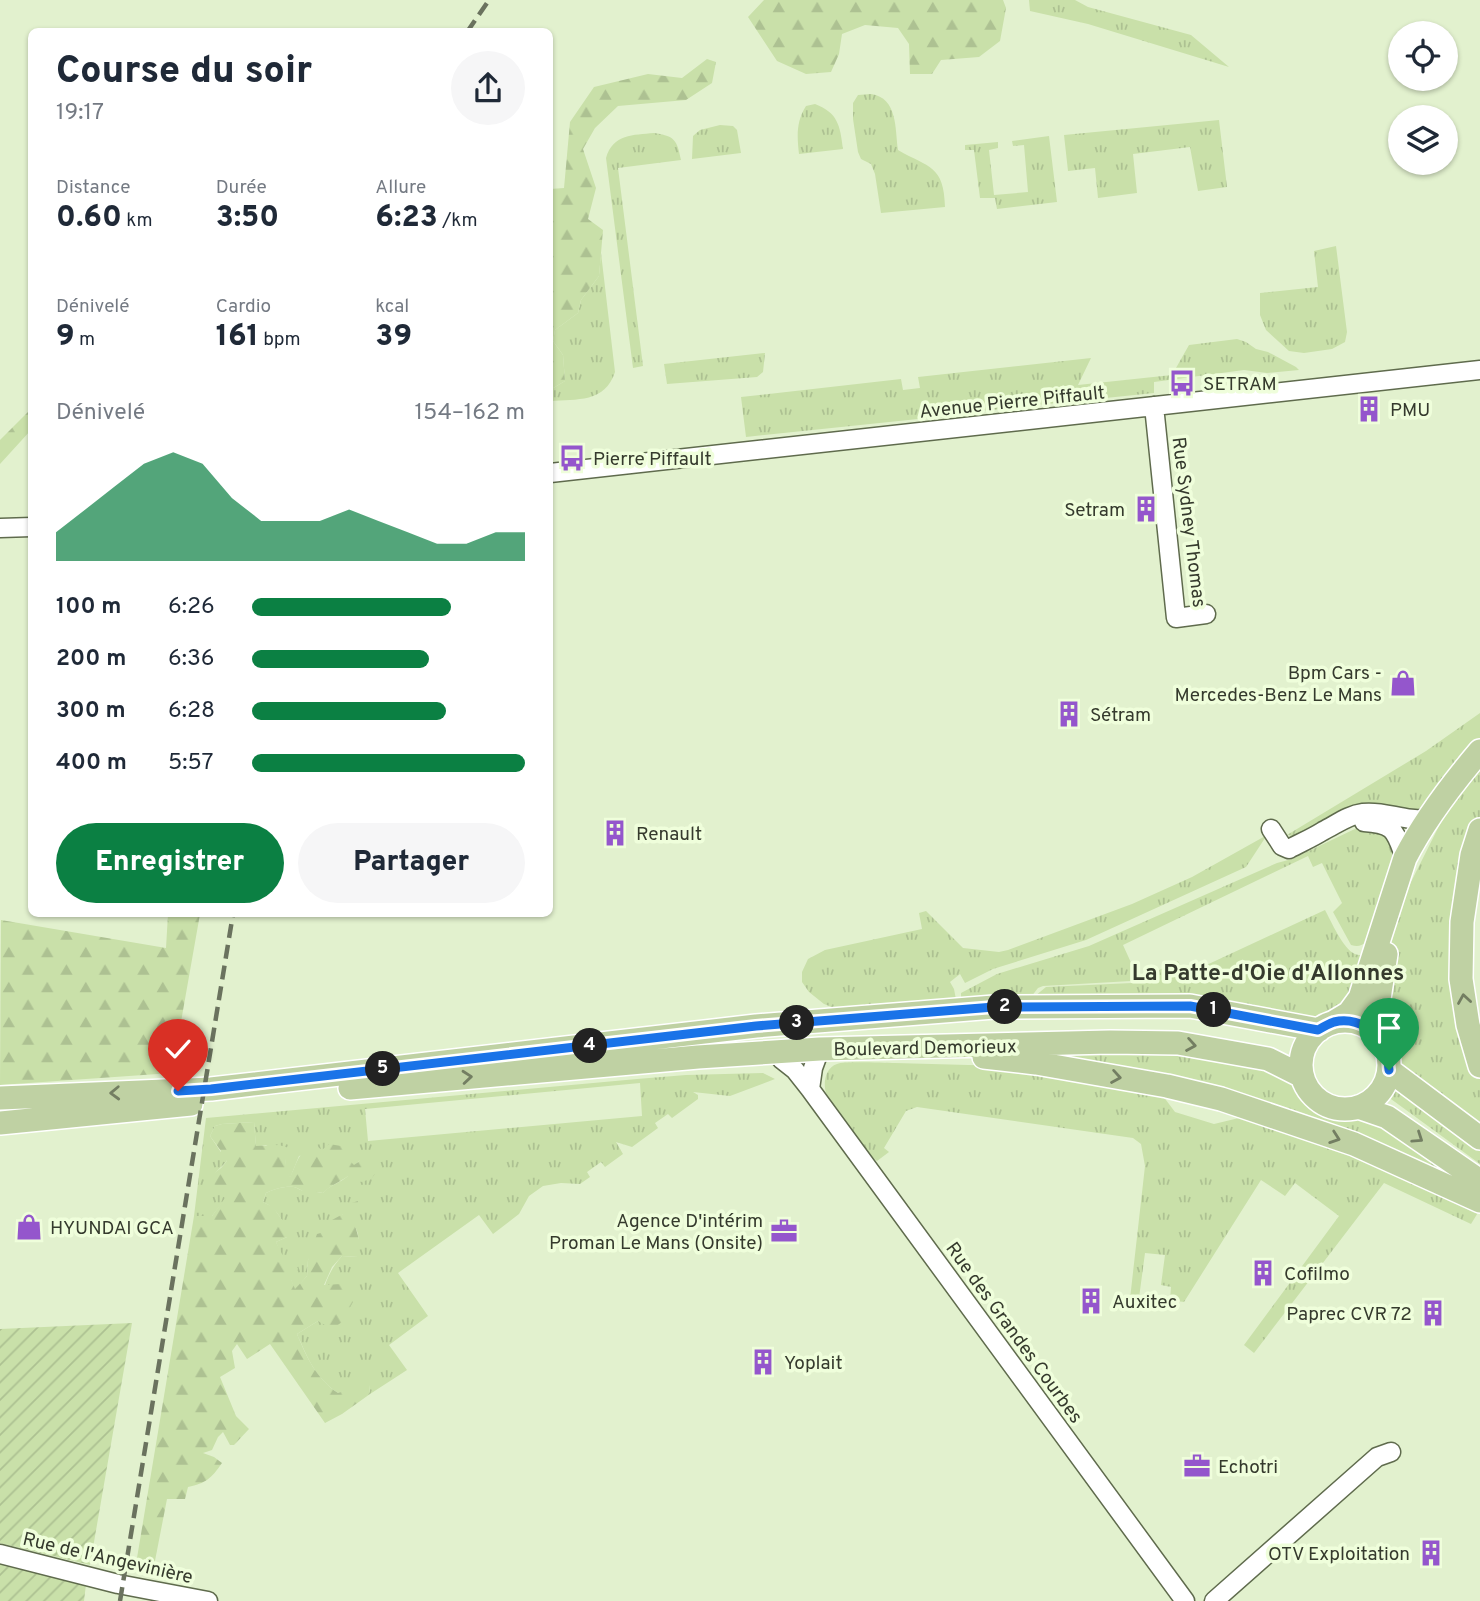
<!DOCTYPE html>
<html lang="fr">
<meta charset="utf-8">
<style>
body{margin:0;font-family:Overpass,sans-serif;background:#f6f6f7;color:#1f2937;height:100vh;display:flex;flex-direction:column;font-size:26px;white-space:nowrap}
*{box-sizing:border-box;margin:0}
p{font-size:23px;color:#747a83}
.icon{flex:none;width:38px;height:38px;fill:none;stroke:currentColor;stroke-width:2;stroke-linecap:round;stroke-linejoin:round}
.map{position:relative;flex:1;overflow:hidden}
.side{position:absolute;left:28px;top:28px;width:525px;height:889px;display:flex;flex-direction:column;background:#fff;border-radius:10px;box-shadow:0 2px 5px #0004}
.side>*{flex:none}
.tools{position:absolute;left:1388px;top:21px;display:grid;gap:14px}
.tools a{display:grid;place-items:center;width:70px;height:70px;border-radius:50%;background:#fff;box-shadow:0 2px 5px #0004;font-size:35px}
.pin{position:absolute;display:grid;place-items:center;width:60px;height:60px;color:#fff;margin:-72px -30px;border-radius:50% 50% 50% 0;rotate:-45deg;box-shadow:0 0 7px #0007}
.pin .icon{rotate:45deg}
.km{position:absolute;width:35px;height:35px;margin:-18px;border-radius:50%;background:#222;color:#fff;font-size:19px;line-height:35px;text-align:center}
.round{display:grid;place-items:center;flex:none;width:74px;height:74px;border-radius:37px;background:#f6f6f7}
.summary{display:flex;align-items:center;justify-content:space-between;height:119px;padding:0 28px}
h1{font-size:38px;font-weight:800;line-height:52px}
.stats{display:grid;grid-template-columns:repeat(3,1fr);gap:10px;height:119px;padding:7px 28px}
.stats div{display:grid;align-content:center}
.stats b{font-size:30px;font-weight:800}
.stats small{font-size:19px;font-weight:400}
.stats p{font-size:19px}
.chart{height:196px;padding:14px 28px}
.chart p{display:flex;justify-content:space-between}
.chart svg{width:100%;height:126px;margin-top:7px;fill:#0b8043;opacity:.7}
.action{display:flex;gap:14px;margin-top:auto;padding:14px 28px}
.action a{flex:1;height:80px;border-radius:42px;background:#0b8043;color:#fff;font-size:28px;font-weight:800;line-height:80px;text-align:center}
.action a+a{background:#f6f6f7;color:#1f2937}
ul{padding:0 28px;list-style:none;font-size:23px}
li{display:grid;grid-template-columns:112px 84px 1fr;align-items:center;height:52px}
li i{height:18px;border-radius:9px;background:#0b8043}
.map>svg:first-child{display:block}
.grass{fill:url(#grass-tufts);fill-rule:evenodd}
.forest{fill:url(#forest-firs)}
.garden{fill:url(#garden-furrows)}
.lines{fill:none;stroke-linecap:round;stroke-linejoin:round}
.minor-casing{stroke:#5f6b4d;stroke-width:21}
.major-casing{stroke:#fff;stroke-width:26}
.minor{stroke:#fff;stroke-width:18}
.major{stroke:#bfd1a3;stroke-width:23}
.rail{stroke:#6a725e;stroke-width:4.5;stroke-dasharray:14 7;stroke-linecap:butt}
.oneway{stroke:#737e62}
.route-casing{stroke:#fff;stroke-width:14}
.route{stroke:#1a73e8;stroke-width:9}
.labels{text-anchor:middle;stroke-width:7;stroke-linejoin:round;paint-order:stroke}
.poi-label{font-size:19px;fill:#353a2d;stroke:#effedb;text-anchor:start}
.street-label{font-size:19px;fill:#353a2d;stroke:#effedb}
.quarter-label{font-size:23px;font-weight:bold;fill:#353a2d;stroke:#effedb}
</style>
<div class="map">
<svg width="1480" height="1601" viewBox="0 0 1480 1601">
<defs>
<pattern id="grass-tufts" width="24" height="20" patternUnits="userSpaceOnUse" patternTransform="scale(1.75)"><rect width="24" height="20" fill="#c9e0a9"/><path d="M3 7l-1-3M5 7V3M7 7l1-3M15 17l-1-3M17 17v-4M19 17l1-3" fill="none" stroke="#adc192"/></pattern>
<pattern id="forest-firs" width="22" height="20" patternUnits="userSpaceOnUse" patternTransform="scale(1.75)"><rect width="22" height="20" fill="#c9e0a9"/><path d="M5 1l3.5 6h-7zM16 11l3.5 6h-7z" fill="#adc192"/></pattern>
<pattern id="garden-furrows" width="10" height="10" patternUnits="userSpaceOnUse" patternTransform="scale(1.75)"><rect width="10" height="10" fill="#c9e0a9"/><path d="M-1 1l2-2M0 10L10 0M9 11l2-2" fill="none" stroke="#adc192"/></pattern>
</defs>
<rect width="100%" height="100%" fill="#e2f1ce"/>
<path class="grass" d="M1029 0H1075L1088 7 1191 35 1229 67 1088 24 1030 11Z
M871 94C898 98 895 129 898 150 929 168 944 165 945 207L881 213 875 174 871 164 861 159 858 152 853 119V103L858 95Z
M815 104C838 113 840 125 843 149L799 154C797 136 796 122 806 106Z
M1219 120 1227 187 1198 191 1190 147 1133 154 1137 193 1098 198 1095 168 1068 171 1064 135Z
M720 125 733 126 737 130 741 153 692 159 693 136 700 130Z
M654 133C675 136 677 140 681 160L618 168 643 366 633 368 606 158C613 134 633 135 654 133Z
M1049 136 1057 202 997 209 995 198H980L974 150H965V145L998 142V148L989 150 994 195 1028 192 1024 145 1013 146 1012 141Z
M1336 246 1347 332 1345 342 1332 349 1304 353 1289 351 1266 330 1260 315V293L1318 287 1314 251Z
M601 253 615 372C605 403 577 399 550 401V390L565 381 563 355 553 341 555 330 578 313 581 300 599 276Z
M1237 339 1246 342 1256 349 1268 352 1296 367 1299 370 1267 373 1244 370 1154 382V393L952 414 947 410 922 413 918 419 746 437 741 397 901 379 903 390 920 388 918 377 1091 358 1078 385 1172 375 1189 345Z
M765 353 763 372 757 377 667 384 664 364Z
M1480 713V744L1426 810 1391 815 1296 837 1287 835 1426 751Z
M1480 769V830L1462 922 1480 1066V1164L1380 1091C1389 1076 1391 1062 1384 1045V958L1410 884 1444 816Z
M1359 827 1384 832 1398 850 1372 935C1366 943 1362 948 1351 945L1333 912 1342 903 1322 863 1313 867 1308 856 1123 945 1138 978 1131 981 1043 986 1038 988 1031 997 961 1005V993L997 974 1089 946 1277 863 1292 859Z
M1267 835 1246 867 1086 940 993 969 965 983 960 974 950 982 954 989 958 1010 857 1017 824 1004 809 992 802 982V972L808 959 825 950 922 929 919 913 926 911 963 948 999 952 1008 950 1132 904 1192 877Z
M1325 910C1331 921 1343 949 1355 954 1360 956 1362 955 1367 953L1360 998 1334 1022 1035 996 1046 987 1132 983 1178 961 1185 975Z
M1049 1044 1268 1059 1305 1084 1316 1099 1323 1104 1333 1108 1350 1109 1387 1117 1480 1201 1221 1099 988 1057H962Z
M895 1063 1005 1066 1160 1092 1175 1112 1214 1124 1243 1117 1333 1146 1479 1211 1471 1224 1384 1183 1254 1353 1244 1345 1339 1216 1295 1183 1285 1196 1261 1180 1184 1302 1170 1300 1171 1287 1161 1285 1165 1255 1145 1253 1139 1298 1130 1299 1145 1166 1141 1144 1133 1138 917 1107 906 1111 884 1148 889 1152 877 1161 871 1156 826 1093C823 1083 825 1068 837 1064 845 1061 883 1063 895 1063Z
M763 1073 775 1079 730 1096 693 1092 698 1095V1099L672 1118 668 1114 655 1123 658 1128 632 1147 616 1142 623 1154 605 1167 601 1162 587 1172 590 1177 580 1184 561 1183 543 1186 529 1196 519 1214 493 1234 479 1215 398 1273 428 1316 389 1345 407 1370 370 1394 369 1385 338 1393C315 1377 308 1359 297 1334L318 1321C322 1295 324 1276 342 1256L357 1257C361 1237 359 1226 343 1214L308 1260 307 1276 295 1290 276 1242 287 1237C284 1221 278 1209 263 1202L266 1193C274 1189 285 1186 294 1187 298 1188 301 1191 305 1191 311 1193 317 1191 323 1193 329 1186 337 1184 344 1179 351 1175 355 1166 360 1160L354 1166 346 1158 322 1150 299 1156 290 1178 285 1169 286 1157 266 1145 256 1147 254 1122 222 1124 215 1126 210 1136 227 1161 214 1174 226 1198 212 1216H194L206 1118 637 1079 686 1075ZM640 1083 642 1116 368 1141 365 1109Z"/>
<path class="forest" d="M764 0H1003L1006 8 1000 41 979 57 941 60 932 74H910L909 44 898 28 865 25 842 34 839 54 831 72 806 74 777 61 748 17Z
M707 59 716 62 712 83 686 100 618 106 595 128 583 149 596 188 588 219 603 230 599 276 581 300 578 313 555 330 553 341 563 355 565 381 550 390V189L564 188 570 122 594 87 648 74 682 78Z
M31 409V430L0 464V440Z
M168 914H200L172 1073 0 1085 1 920 166 948Z
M254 1122 256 1146 279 1145 289 1148C285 1159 284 1167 290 1177 297 1164 298 1150 315 1145L322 1150 329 1144 341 1146 346 1151 347 1158 354 1165 367 1156 375 1159 379 1169 371 1179 361 1182 348 1176C340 1182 331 1185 323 1193 317 1191 311 1193 305 1192 302 1191 298 1188 294 1187 285 1186 274 1189 266 1193L263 1202 273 1207 285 1224 296 1231 293 1240 287 1237 276 1242 284 1258 294 1259 298 1269 291 1279 295 1289 307 1276 308 1260 317 1234 328 1231 332 1220 343 1214 345 1205 358 1201 354 1222 360 1243 358 1257 342 1256 332 1267 324 1285 341 1284 353 1302 342 1322 332 1329 318 1321 297 1334C307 1358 316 1378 338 1393L364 1383 369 1385 370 1394 342 1414 325 1423 270 1344 247 1359 237 1344 232 1351 235 1368 220 1377 236 1416 249 1429 234 1445H230L223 1432 218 1437 212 1450 203 1453 214 1457 222 1463C211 1479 206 1483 188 1487L185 1499H167L153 1571 136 1564 194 1216H212L225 1198C216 1191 213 1185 213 1174L221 1168 227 1161 221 1156V1151L210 1136 215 1126 222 1124Z"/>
<path class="garden" d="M132 1323 90 1565 0 1543V1329Z
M0 1563 86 1584 84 1601H0Z"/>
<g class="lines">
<g class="minor-casing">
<path id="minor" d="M1154 406 1176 618 1206 614
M550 473 1480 370
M0 528 32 527
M1364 822C1396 824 1395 832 1405 858
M1271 829 1282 846 1289 849C1300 843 1312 838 1323 831 1337 824 1348 815 1363 813 1386 810 1406 823 1429 818
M781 1059 795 1070 810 1089 1185 1601
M810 1089 813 1068 820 1049
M0 1554 118 1584 208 1601
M1214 1601 1377 1457 1391 1452"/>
</g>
<g class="major-casing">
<path id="major" d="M1480 830 1472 855 1462 922 1461 979 1468 1025 1480 1066
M1301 1065a44 44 0 1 1 88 0a44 44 0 1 1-88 0Z
M1334 1022 1349 1013 1360 998 1405 858C1425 819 1452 784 1480 751
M1380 1038 1378 1005 1386 954
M984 1057 1036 1063 1167 1086 1221 1099 1354 1144 1480 1201
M1389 1070 1480 1138
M350 1088 698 1057 820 1049 1110 1042 1178 1043 1268 1059 1302 1076
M0 1098 211 1089 756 1026 994 1007 1190 1006 1319 1030
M1358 1107 1387 1117 1480 1181
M0 1123 191 1104"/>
</g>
<use href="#minor" class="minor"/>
<use href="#major" class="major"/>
<path class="rail" d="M467 32 489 0
M120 1601 233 914"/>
</g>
<defs><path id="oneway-chevron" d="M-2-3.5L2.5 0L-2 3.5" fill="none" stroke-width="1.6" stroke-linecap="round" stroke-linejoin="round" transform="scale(1.75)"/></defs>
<g class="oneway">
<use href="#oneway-chevron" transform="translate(1464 999) rotate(-99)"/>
<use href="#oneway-chevron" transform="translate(1191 1045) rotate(10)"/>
<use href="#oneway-chevron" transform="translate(467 1077) rotate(-5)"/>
<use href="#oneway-chevron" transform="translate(1116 1077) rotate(10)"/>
<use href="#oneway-chevron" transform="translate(115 1093) rotate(178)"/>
<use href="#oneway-chevron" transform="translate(1335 1138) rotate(19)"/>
<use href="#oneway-chevron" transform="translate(1418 1138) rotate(34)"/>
</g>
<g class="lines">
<g class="route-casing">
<path id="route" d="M178 1091 211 1089 756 1026 994 1007 1190 1006 1318 1030C1323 1027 1328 1024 1334 1022 1355 1017 1382 1030 1387 1053 1389 1058 1388 1064 1389 1070"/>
</g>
<use href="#route" class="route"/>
</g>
<defs>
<g id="bus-bare" transform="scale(2.1)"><path d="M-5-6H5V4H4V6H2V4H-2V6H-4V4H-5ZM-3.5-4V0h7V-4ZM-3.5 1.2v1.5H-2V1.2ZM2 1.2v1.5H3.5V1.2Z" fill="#9456cc" stroke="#effedb" stroke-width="2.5" paint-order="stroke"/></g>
<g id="building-bare" transform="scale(2.1)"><path d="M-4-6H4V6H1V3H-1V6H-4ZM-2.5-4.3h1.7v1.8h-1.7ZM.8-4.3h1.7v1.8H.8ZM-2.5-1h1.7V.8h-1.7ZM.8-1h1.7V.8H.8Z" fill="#9456cc" stroke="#effedb" stroke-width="2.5" paint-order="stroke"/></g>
<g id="shop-bare" transform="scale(2.1)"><path d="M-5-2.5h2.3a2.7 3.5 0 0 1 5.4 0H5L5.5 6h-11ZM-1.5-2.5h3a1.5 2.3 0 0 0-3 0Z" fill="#9456cc" stroke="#effedb" stroke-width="2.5" paint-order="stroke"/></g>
<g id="office-bare" transform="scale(2.1)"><path d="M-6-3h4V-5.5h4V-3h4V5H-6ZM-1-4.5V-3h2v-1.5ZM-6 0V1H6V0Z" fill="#9456cc" stroke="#effedb" stroke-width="2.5" paint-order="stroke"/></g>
</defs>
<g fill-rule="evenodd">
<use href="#bus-bare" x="1182" y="383"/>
<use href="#building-bare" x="1369" y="409"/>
<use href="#bus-bare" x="572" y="458"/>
<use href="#building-bare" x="1146" y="509"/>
<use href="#shop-bare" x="1403" y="683"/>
<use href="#building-bare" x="1069" y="714"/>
<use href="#building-bare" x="615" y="833"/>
<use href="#shop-bare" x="29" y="1227"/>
<use href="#office-bare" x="784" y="1231"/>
<use href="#building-bare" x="1263" y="1273"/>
<use href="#building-bare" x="1091" y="1301"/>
<use href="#building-bare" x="1433" y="1313"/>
<use href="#building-bare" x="763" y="1362"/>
<use href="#office-bare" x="1197" y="1466"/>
<use href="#building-bare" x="1431" y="1553"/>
</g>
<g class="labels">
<g class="poi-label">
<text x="1203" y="390">SETRAM</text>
<text x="1390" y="416">PMU</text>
<text x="593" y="465">Pierre Piffault</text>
<text x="1125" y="516" text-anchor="end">Setram</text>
<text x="1382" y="679" text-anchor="end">Bpm Cars -<tspan x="1382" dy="22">Mercedes-Benz Le Mans</tspan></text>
<text x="1090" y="721">Sétram</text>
<text x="636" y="840">Renault</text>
<text x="763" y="1227" text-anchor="end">Agence D'intérim<tspan x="763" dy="22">Proman Le Mans (Onsite)</tspan></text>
<text x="50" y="1234">HYUNDAI GCA</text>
<text x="1284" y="1280">Cofilmo</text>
<text x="1112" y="1308">Auxitec</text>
<text x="1412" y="1320" text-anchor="end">Paprec CVR 72</text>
<text x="784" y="1369">Yoplait</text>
<text x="1218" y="1473">Echotri</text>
<text x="1410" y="1560" text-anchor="end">OTV Exploitation</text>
</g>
<g class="street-label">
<text transform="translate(1012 401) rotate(-6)" y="7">Avenue Pierre Piffault</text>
<text transform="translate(1190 522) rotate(83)" y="7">Rue Sydney Thomas</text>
<text transform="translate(925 1047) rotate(-1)" y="7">Boulevard Demorieux</text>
<text transform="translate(1015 1332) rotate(54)" y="7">Rue des Grandes Courbes</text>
<text transform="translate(108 1557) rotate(13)" y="7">Rue de l'Angevinière</text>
</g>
<g class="quarter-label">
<text x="1268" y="980">La Patte-d'Oie d'Allonnes</text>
</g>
</g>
</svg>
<div class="tools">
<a><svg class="icon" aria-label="locate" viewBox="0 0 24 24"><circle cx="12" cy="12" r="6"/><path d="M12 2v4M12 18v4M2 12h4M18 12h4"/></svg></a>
<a><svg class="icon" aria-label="layers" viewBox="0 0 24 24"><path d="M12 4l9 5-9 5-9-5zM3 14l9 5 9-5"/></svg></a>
</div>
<div class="pin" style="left:1389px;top:1070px;background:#1e9e55"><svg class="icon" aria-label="arrive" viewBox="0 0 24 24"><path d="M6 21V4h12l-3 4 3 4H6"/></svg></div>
<div class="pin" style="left:178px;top:1091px;background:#d93025"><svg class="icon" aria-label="check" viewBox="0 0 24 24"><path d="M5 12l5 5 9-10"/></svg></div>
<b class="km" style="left:1214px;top:1010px">1</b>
<b class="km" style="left:1005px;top:1007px">2</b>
<b class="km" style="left:797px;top:1023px">3</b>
<b class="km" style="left:590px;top:1046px">4</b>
<b class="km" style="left:383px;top:1069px">5</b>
<section class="side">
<div class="summary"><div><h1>Course du soir</h1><p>19:17</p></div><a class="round"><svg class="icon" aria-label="share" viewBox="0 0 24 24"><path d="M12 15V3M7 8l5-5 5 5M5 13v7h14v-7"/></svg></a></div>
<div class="stats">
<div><p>Distance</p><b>0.60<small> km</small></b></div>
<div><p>Durée</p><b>3:50</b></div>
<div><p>Allure</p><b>6:23<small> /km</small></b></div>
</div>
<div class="stats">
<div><p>Dénivelé</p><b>9<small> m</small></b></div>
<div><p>Cardio</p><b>161<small> bpm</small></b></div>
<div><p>kcal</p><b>39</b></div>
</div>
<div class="chart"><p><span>Dénivelé</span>154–162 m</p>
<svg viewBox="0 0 160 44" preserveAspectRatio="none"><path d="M0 44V34L10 26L20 18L30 10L40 6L50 10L60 22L70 30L80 30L90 30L100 26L110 30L120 34L130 38L140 38L150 34L160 34V44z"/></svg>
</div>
<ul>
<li><b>100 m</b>6:26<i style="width:73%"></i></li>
<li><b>200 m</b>6:36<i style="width:65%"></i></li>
<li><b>300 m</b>6:28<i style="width:71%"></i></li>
<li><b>400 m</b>5:57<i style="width:100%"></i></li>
</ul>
<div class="action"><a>Enregistrer</a><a>Partager</a></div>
</section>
</div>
